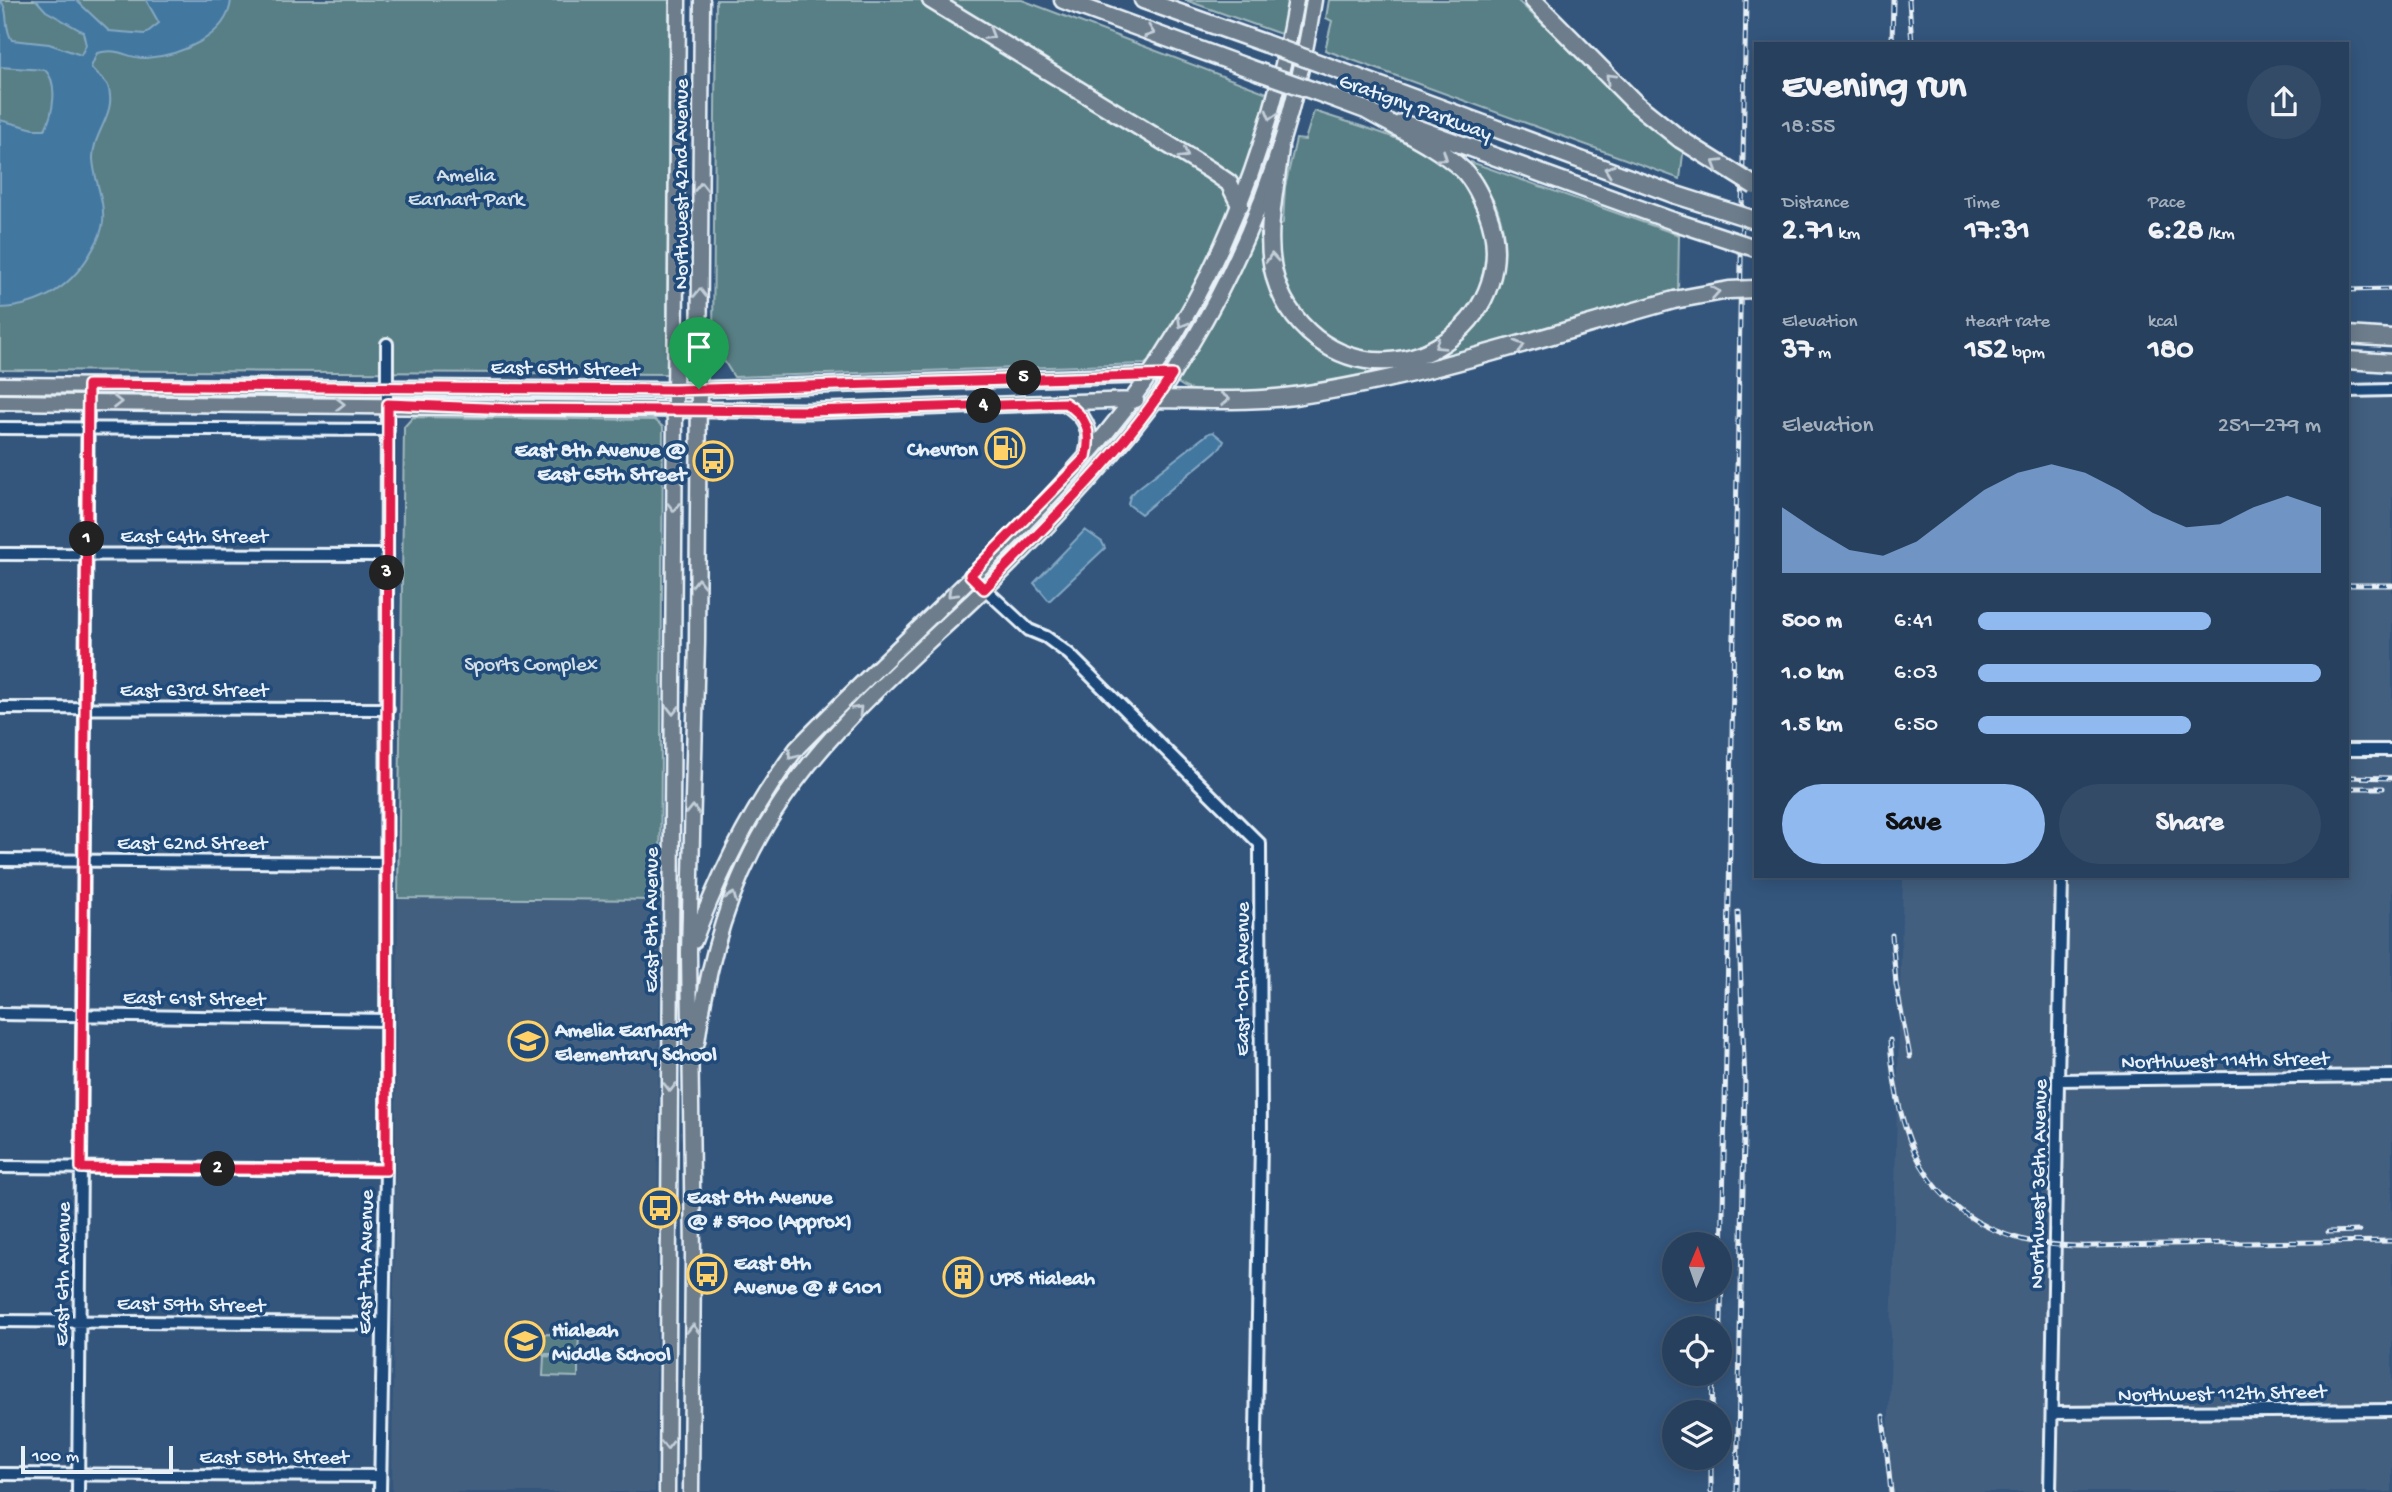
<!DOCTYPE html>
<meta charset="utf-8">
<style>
body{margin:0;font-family:"Gochi Hand",sans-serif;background:#334b67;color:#f1f3f6;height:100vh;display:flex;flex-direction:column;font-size:26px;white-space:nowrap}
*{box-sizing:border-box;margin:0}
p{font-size:23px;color:#a4afbc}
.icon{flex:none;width:38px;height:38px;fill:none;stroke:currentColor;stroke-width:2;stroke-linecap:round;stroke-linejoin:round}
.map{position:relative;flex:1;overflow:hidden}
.details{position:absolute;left:1754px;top:42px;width:595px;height:836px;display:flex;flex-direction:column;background:#27405e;border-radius:0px;box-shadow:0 4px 18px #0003,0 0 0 2px #435973}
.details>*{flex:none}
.needle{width:46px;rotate:2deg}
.controls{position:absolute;left:1662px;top:1232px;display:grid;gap:14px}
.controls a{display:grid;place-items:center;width:70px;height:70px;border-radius:50%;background:#27405e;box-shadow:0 4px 18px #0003,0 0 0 2px #435973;font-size:35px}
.scale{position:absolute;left:21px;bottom:18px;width:152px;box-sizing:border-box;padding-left:7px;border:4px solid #e8f1f8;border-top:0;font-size:19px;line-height:24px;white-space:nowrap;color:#e8f1f8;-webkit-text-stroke:5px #1f4a7a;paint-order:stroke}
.pin{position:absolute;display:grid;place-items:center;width:60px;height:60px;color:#fff;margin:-72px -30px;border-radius:50% 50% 50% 0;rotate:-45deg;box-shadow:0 0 7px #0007}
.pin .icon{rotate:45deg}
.km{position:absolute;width:35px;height:35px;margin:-18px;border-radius:50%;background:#222;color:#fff;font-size:19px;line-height:35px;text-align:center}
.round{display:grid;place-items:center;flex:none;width:74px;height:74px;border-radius:37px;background:#334b67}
.head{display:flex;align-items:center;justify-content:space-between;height:119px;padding:0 28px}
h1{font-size:38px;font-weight:700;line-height:52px}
.metrics{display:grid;grid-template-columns:repeat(3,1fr);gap:10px;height:119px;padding:7px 28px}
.metrics div{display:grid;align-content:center}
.metrics b{font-size:30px;font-weight:700}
.metrics small{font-size:19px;font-weight:400}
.metrics p{font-size:19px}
.chart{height:196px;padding:14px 28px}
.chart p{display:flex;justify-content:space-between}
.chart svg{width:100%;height:126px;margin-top:7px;fill:#90b9f0;opacity:.7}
.action{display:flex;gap:14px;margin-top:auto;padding:14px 28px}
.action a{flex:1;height:80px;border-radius:42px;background:#90b9f0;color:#111;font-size:28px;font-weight:700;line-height:80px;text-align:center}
.action a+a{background:#334b67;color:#f1f3f6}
ul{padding:0 28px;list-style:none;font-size:23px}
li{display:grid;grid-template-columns:112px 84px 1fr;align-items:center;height:52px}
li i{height:18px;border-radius:9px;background:#90b9f0}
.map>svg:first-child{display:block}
.built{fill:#435e7f}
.green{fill:#597f85;stroke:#a0b8be;stroke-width:2}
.water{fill:#42779f;stroke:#84a8c3;stroke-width:2}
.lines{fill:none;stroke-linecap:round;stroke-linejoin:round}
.minor-casing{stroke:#e8f1f8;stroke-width:16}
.major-casing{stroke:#e8f1f8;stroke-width:19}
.highway-casing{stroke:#e8f1f8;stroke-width:21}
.minor{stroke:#1f4a7a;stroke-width:10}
.major{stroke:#6d7d8c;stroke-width:14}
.highway{stroke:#6d7d8c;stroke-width:16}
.rail-casing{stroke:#e8f1f8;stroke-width:5}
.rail{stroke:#1f4a7a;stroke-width:2.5;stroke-dasharray:8;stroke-linecap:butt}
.highway-bridge-casing{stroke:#e8f1f8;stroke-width:21;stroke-linecap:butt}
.highway-bridge{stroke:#6d7d8c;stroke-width:16}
.oneway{stroke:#c3ced8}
.route-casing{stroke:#fff;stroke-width:14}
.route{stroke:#e11d48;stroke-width:9}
.labels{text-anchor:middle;stroke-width:7;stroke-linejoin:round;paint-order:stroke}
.street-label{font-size:21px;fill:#e8f1f8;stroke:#1f4a7a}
.park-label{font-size:21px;fill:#d3e0e7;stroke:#1f4a7a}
.poi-label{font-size:21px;font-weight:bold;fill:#e8f1f8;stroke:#1f4a7a;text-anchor:start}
</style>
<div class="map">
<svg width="2392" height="1492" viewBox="0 0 2392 1492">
<rect width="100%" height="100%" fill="#34567d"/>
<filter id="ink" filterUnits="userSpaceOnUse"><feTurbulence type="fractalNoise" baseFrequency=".0143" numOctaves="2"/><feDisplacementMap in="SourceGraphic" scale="14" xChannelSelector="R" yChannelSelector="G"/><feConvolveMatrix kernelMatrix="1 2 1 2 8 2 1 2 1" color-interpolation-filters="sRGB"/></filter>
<g filter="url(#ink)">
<path class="built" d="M2347 395H2392V1492H1887L1903 877H2347Z
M398 898 660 900 655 1492H392Z"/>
<path class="green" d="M0 0H669L667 374 0 370Z
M716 0H920L1212 175 1231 196 1230 215 1181 315 1154 357 1145 364 734 377 713 343Z
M941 0H1022L1270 94 1241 184Z
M1185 0H1290L1284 35 1275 32Z
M1329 0H1517L1624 100 1684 146 1680 179 1325 50 1332 21 1326 18Z
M1314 111C1357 126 1409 137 1446 166 1466 181 1479 204 1484 228 1506 327 1381 397 1311 324 1305 318 1297 311 1293 304 1279 280 1277 254 1276 227L1283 223 1285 187 1296 139 1305 140Z
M1471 162 1679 235 1678 292 1435 360C1486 325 1520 271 1497 208 1491 193 1473 175 1471 162Z
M1265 207 1267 257 1315 344 1342 362 1381 369V373C1344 380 1203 409 1177 382Z
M413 417 655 420 663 427 660 900 398 898 404 427Z
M544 1334 579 1335 578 1354H543Z
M544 1356 578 1357V1377L543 1376Z"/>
<path class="water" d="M0 0C10 10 3 28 12 40L49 44 81 55 86 45 83 32 46 11 36 0H76L109 31 145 34 159 23 146 0H231C228 37 178 56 146 58 126 59 122 47 97 53L91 67C95 74 105 79 108 86 118 113 92 133 93 159 94 180 105 200 103 222 102 231 98 240 94 247 74 285 43 306 0 308V120L34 129H45C53 114 59 83 45 70L0 67Z
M1213 432 1224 441 1221 447 1141 514 1128 504 1130 496 1137 489 1209 433Z
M1085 530 1102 542 1105 548 1049 601 1034 583Z"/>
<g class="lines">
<g class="minor-casing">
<path id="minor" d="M2347 391 2392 390
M0 428 388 430
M0 554 387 555
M970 575 1029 630 1046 637 1069 654 1260 844 1261 1140 1255 1492
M0 708 388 709
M2347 750H2392
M0 860 385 863
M0 1014 386 1020
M2058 1080 2392 1076
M0 1167 386 1170
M0 1321 382 1324
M2052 1413 2392 1410
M0 1474 380 1476
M78 1492 88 385
M380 1492 386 1170 387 344
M2050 1492 2062 877"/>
</g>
<g class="major-casing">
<path id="major" d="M0 385 675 390 1153 375
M0 402 810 411 1136 400
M1065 403C1085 415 1093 430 1087 453
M694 941C720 870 752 808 797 748 891 651 995 561 1084 459 1199 330 1267 170 1296 0
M697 1042C708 962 729 883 774 813 826 731 902 667 973 600 1037 539 1100 473 1154 402 1168 384 1179 363 1191 344 1255 238 1295 123 1314 0
M667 1492 678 0
M691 1492 693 1255 689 952 697 642 702 0"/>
</g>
<g class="highway-casing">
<path id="highway" d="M931 0 1210 170 1229 183 1240 205
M1063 0 1257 71
M1143 0 1264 43
M1533 0 1635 103 1680 139
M1324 65 1673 194
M1317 92 1371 112
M1402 123 1673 221
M1280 148C1276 186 1265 231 1273 269 1279 298 1294 321 1317 339 1406 405 1527 313 1487 211 1481 197 1474 181 1463 170 1436 145 1395 127 1364 109
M2347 335 2392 338
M2347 360 2392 363
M1157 399C1201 400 1250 402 1294 396 1425 377 1548 335 1674 300"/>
</g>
<use href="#minor" class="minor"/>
<use href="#major" class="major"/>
<use href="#highway" class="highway"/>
<g class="rail-casing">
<path id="rail" d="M1909 0 1912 44
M1892 44 1893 0
M2347 290 2392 289
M2347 585H2392
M2347 777 2392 778
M2347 788H2383
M1892 935 1896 984 1910 1057
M1890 1040C1896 1132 1923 1215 2024 1240 2070 1251 2121 1244 2168 1244 2243 1243 2317 1242 2392 1241
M2328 1232 2359 1231
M1720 1369 1746 0
M1712 1412 1713 1374
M1883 1416 1891 1492
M1711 1492V1458
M1737 1492 1745 1083 1738 912"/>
</g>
<use href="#rail" class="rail"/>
<g class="highway-bridge-casing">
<path id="highway-bridge" d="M1264 43 1324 65
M1257 71 1317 92
M1680 139 1755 186
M1673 194 1755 220
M1673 221 1755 248
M1674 300 1729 290 1755 289"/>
</g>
<use href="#highway-bridge" class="highway-bridge"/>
</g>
<defs><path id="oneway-chevron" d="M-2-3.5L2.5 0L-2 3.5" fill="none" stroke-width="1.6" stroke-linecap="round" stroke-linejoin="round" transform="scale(1.75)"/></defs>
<g class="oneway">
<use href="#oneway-chevron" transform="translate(1150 32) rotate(20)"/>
<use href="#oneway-chevron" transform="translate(990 35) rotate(31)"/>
<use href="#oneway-chevron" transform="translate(1610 78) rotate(-135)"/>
<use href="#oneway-chevron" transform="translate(1271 115) rotate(106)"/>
<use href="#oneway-chevron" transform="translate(1184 154) rotate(31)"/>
<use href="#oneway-chevron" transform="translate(1443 157) rotate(35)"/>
<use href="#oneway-chevron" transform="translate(1717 164) rotate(-148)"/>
<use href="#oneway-chevron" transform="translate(1609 170) rotate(-160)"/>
<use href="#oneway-chevron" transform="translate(701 187) rotate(-90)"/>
<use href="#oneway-chevron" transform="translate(1272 258) rotate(-95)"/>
<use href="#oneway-chevron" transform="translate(1715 292) rotate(-10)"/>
<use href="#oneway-chevron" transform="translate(700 293) rotate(-90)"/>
<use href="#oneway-chevron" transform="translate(1182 323) rotate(120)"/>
<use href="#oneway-chevron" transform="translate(1439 345) rotate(148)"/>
<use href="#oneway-chevron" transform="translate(1520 346) rotate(-16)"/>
<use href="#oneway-chevron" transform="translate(1225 399) rotate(-2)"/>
<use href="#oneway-chevron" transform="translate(117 402)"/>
<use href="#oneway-chevron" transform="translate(340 404)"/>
<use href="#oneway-chevron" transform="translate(674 507) rotate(90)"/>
<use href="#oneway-chevron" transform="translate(698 583) rotate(-90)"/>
<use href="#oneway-chevron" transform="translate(952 593) rotate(136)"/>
<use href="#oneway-chevron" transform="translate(673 710) rotate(90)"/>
<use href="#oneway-chevron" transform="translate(858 710) rotate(-46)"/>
<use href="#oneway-chevron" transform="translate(792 755) rotate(128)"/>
<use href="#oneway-chevron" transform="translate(693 810) rotate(-89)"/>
<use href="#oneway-chevron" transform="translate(732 897) rotate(-68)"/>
<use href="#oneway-chevron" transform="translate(670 1087) rotate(90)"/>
<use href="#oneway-chevron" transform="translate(693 1329) rotate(-89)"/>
<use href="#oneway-chevron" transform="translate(667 1445) rotate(90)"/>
</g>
</g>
<g class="lines" filter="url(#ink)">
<g class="route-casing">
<path id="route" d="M1172 375C1121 455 1050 521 984 589L970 575 1086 457C1092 432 1087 416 1065 403L810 411 510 409 388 404 386 1170 81 1168 88 385 675 390Z"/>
</g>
<use href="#route" class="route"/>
</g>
<defs>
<g id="fuel-ring" transform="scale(2.0125)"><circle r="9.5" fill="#1f4a7a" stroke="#ffd166" stroke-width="1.5"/><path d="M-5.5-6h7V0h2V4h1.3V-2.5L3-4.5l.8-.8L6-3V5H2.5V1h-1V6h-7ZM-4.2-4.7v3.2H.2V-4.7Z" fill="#ffd166"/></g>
<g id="bus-ring" transform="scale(2.0125)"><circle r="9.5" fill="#1f4a7a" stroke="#ffd166" stroke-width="1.5"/><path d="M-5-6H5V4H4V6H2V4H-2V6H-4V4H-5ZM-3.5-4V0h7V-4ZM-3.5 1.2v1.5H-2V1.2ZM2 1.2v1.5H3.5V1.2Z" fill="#ffd166"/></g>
<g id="school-ring" transform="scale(2.0125)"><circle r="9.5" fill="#1f4a7a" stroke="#ffd166" stroke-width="1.5"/><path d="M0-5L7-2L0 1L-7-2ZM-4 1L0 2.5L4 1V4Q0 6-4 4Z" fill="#ffd166"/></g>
<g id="building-ring" transform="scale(2.0125)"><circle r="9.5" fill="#1f4a7a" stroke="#ffd166" stroke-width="1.5"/><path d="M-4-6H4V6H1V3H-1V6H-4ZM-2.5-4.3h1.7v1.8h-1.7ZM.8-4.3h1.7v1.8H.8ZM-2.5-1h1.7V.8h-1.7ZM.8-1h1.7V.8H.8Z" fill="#ffd166"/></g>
</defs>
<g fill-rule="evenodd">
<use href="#fuel-ring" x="1005" y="448"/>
<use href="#bus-ring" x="713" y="461"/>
<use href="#school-ring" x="528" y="1041"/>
<use href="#bus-ring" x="660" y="1208"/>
<use href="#bus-ring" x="707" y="1274"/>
<use href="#building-ring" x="963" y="1277"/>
<use href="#school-ring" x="525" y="1341"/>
</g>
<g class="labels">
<g class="street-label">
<text transform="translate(1416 106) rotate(20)" y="7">Gratigny Parkway</text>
<text transform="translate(680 184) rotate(-90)" y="7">Northwest 42nd Avenue</text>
<text transform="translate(565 367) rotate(1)" y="7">East 65th Street</text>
<text x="194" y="542">East 64th Street</text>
<text x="194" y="696">East 63rd Street</text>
<text x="192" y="849">East 62nd Street</text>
<text transform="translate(650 920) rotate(-90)" y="7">East 8th Avenue</text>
<text transform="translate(1241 979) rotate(-90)" y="7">East 10th Avenue</text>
<text transform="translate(194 997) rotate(1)" y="7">East 61st Street</text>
<text transform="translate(2225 1059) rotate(-1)" y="7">Northwest 114th Street</text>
<text transform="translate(2037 1184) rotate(-89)" y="7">Northwest 36th Avenue</text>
<text transform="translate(364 1262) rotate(-89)" y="7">East 7th Avenue</text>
<text transform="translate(61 1274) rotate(-89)" y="7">East 6th Avenue</text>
<text transform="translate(191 1303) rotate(1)" y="7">East 59th Street</text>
<text transform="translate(2222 1392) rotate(-1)" y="7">Northwest 112th Street</text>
<text x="274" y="1463">East 58th Street</text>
</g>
<g class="park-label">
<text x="466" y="181">Amelia<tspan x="466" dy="24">Earhart Park</tspan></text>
<text x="531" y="670">Sports Complex</text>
</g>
<g class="poi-label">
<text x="978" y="455" text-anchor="end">Chevron</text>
<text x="686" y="456" text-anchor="end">East 8th Avenue @<tspan x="686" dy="24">East 65th Street</tspan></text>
<text x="555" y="1036">Amelia Earhart<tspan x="555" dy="24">Elementary School</tspan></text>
<text x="687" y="1203">East 8th Avenue<tspan x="687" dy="24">@ # 5900 (Approx)</tspan></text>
<text x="734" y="1269">East 8th<tspan x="734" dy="24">Avenue @ # 6101</tspan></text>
<text x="990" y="1284">UPS Hialeah</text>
<text x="552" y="1336">Hialeah<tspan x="552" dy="24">Middle School</tspan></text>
</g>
</g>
</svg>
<div class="controls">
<a><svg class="needle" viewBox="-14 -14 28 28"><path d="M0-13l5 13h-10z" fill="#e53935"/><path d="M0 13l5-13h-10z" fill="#a4afbc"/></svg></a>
<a><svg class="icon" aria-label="locate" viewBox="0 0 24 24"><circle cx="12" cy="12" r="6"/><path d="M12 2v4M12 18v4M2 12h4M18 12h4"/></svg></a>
<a><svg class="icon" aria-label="layers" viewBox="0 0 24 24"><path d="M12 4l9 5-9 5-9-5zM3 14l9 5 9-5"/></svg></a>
</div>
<div class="scale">100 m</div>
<div class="pin" style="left:699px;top:389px;background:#1e9e55"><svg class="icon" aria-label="arrive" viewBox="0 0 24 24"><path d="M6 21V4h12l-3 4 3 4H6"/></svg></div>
<b class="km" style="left:87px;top:539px">1</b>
<b class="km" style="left:218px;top:1169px">2</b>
<b class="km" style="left:387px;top:573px">3</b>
<b class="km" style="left:984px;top:406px">4</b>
<b class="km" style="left:1024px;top:378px">5</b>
<section class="details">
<div class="head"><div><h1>Evening run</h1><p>18:55</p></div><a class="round"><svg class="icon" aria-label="share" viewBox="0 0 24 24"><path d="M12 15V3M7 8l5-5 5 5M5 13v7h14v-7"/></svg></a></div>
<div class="metrics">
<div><p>Distance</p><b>2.71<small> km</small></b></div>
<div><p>Time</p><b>17:31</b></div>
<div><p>Pace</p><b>6:28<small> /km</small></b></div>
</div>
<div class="metrics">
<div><p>Elevation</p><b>37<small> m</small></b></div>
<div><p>Heart rate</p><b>152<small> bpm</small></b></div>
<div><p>kcal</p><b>180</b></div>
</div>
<div class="chart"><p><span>Elevation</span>251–279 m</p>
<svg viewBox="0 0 160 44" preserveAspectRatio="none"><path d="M0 44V21L10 29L20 36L30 38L40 33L50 24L60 15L70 9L80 6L90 9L100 15L110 23L120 28L130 27L140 21L150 17L160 21V44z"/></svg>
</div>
<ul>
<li><b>500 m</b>6:41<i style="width:68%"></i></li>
<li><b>1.0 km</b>6:03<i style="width:100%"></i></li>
<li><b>1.5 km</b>6:50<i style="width:62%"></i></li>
</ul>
<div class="action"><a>Save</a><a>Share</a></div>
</section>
</div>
